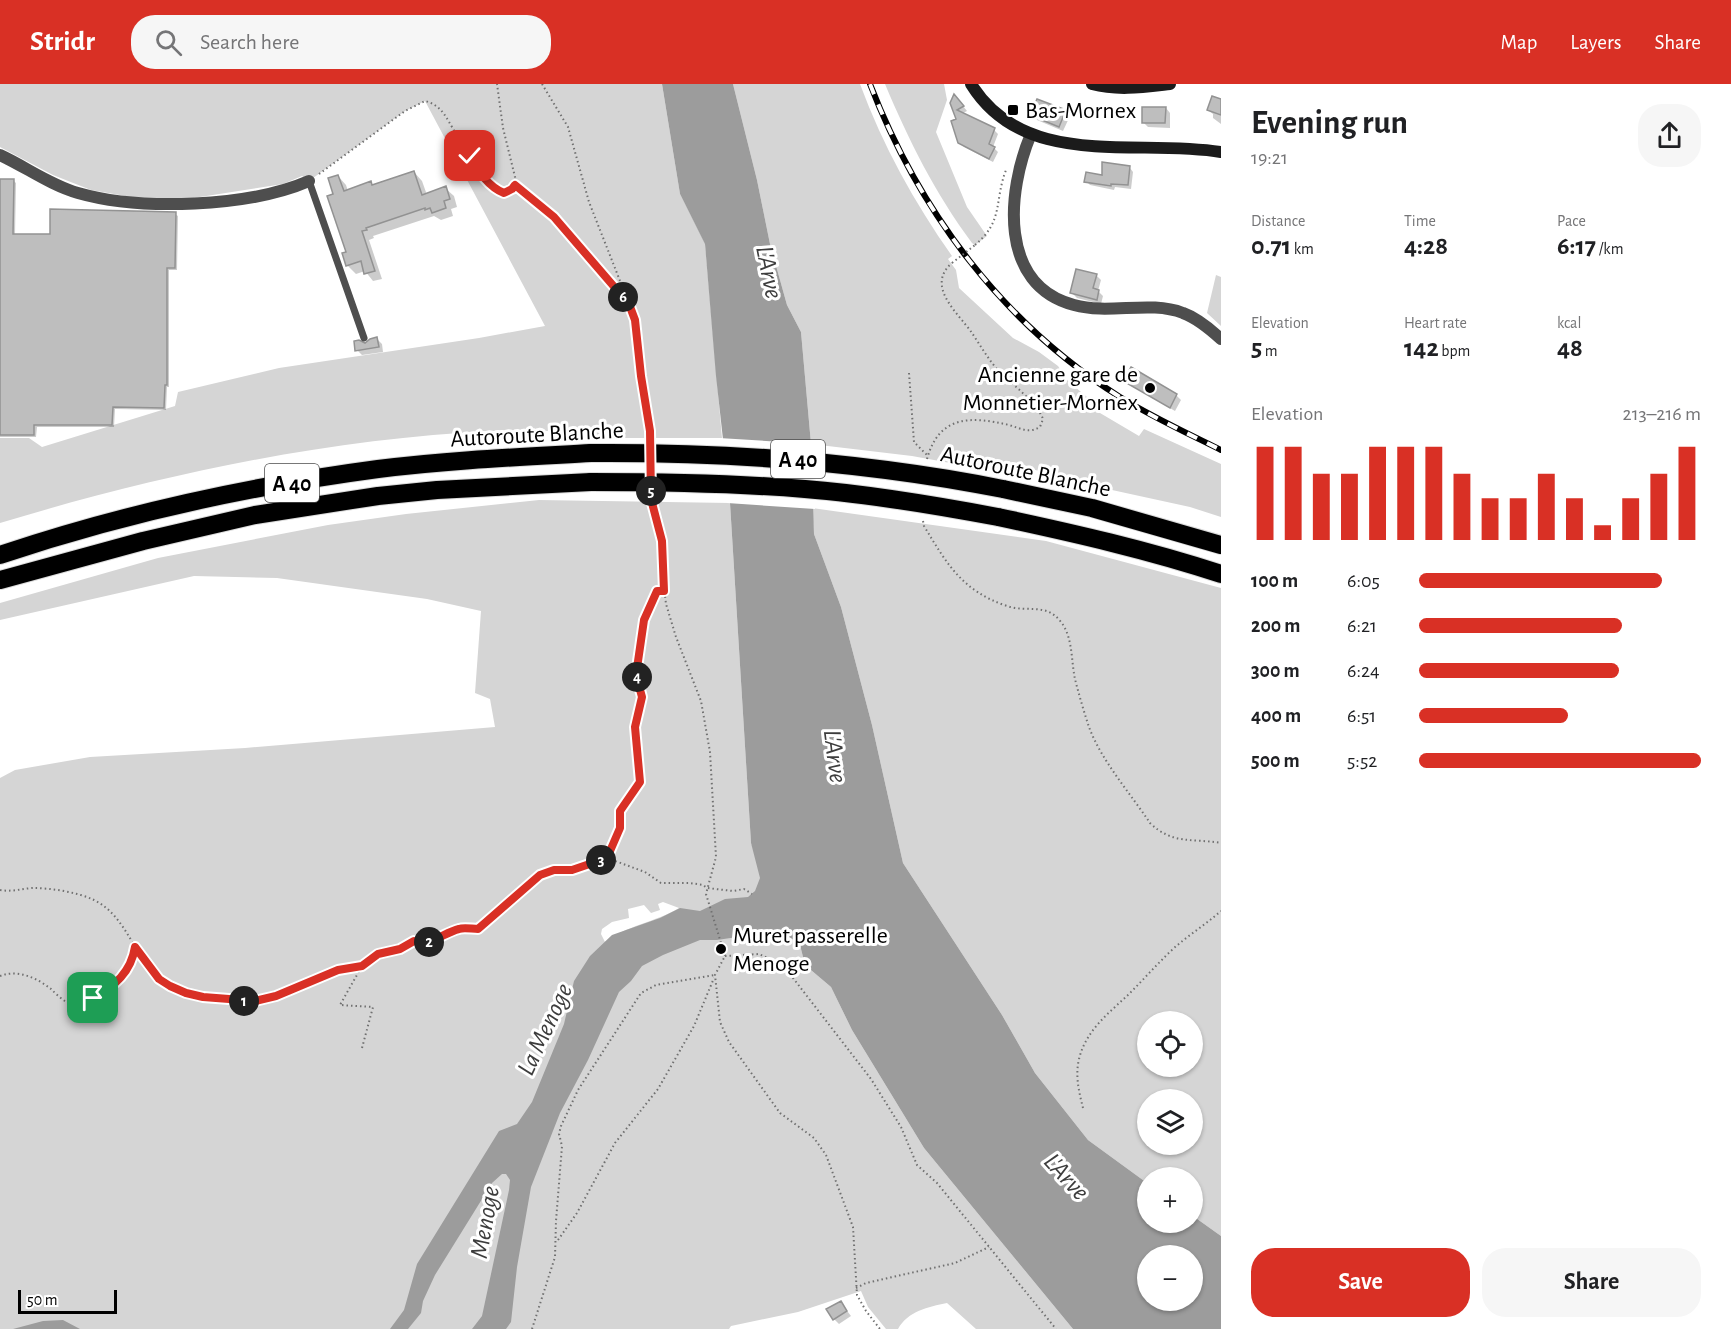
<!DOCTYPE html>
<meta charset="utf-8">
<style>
body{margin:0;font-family:"Alegreya Sans",sans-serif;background:#f6f6f6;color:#202124;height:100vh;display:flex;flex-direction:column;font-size:22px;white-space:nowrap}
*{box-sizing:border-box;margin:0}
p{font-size:20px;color:#757577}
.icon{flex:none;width:33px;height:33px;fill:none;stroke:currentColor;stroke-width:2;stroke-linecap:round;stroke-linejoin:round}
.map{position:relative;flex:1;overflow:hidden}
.side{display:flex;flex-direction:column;background:#fff;width:510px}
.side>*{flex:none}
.buttons{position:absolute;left:1137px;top:927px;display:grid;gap:12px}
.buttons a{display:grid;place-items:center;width:66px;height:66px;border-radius:50%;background:#fff;box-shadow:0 2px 4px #0004;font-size:30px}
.scale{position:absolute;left:18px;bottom:15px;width:99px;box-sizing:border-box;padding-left:6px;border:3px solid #000;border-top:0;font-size:16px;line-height:21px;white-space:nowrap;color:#000;-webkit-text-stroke:4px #fff;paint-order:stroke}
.pin{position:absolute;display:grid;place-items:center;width:51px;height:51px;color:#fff;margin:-26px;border-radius:12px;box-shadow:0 3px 9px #0006}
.km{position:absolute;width:30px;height:30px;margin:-15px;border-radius:50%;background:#222;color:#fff;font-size:16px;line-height:30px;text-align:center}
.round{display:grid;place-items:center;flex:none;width:63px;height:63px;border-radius:24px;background:#f6f6f6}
.head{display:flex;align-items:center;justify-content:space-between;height:102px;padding:0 30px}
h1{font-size:33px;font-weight:700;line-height:45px}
.stats{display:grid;grid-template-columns:repeat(3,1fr);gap:9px;height:102px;padding:6px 30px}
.stats div{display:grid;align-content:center}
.stats b{font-size:26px;font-weight:700}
.stats small{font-size:16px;font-weight:400}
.stats p{font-size:16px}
.chart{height:168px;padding:12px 30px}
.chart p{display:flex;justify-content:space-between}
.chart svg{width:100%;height:108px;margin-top:6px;stroke:#d93025;stroke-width:6}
.primary-button{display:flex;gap:12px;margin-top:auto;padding:12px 30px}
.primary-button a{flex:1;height:69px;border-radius:24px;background:#d93025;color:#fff;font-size:24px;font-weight:700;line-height:69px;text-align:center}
.primary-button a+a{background:#f6f6f6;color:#202124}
ul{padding:0 30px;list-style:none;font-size:20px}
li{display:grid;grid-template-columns:96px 72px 1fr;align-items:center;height:45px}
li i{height:15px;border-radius:8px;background:#d93025}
header{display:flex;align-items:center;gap:36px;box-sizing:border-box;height:84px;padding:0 30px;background:#d93025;color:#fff}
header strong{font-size:28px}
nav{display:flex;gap:33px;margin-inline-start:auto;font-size:21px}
.search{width:420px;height:54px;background:#f6f6f6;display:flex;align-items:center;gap:15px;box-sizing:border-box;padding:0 21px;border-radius:24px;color:#757577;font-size:22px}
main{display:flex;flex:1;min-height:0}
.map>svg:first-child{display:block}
.green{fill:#d5d5d5;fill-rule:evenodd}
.water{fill:#9c9c9c;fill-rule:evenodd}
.pier{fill:#fff}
.shadow{fill:#0003}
.building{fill:#bebebe;stroke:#929292;stroke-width:1.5}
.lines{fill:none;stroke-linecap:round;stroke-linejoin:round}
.highway-casing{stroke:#dbdbdb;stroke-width:20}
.path{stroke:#707070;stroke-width:2;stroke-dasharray:1.5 3;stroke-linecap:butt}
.lane{stroke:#4e4e4e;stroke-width:7}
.street{stroke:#4e4e4e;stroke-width:12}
.secondary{stroke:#1b1b1b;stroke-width:12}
.highway{stroke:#000;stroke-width:18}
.rail-casing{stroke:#000;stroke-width:6}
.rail{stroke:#fff;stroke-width:4;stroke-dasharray:11;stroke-linecap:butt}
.highway-bridge-casing{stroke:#dbdbdb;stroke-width:20;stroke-linecap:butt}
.path-bridge{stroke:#707070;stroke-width:2;stroke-dasharray:1.5 3;stroke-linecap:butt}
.highway-bridge{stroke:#000;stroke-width:18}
.route-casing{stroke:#fff;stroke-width:12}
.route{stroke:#d93025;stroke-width:8}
.poi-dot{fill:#000;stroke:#fff;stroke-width:2}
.labels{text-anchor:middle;stroke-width:6;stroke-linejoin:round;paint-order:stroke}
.shield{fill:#fff;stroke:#4c4c4c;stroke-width:1.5}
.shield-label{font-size:22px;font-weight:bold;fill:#000}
.poi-label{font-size:24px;fill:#000;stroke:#fff;text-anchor:start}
.street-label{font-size:24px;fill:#000;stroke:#fff}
.water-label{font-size:26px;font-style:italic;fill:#3d3d3d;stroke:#fff}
</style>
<header>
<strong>Stridr</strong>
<div class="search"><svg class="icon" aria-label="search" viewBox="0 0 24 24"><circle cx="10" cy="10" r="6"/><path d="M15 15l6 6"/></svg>Search here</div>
<nav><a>Map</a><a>Layers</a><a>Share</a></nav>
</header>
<main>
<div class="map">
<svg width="1221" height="1245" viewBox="0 0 1221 1245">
<rect width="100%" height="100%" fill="#fff"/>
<path class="green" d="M0 0H662L680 110 705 159 722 354H579V348C551 348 521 345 493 347 326 355 159 391 0 439V354H29L42 363 175 322 178 308 279 284 479 254 545 242 425 17 405 27 309 97 302 92 283 100 187 115 137 114 91 106 53 91 0 63Z
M733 0H860C883 62 914 118 952 172L948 175 956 186 959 204 1013 254 1039 268 1058 282 1068 297 1100 324V329L1139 352 1144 345 1221 380V433L1190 423 1112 406 1020 382 1005 389 912 372 811 360 801 248 787 221 770 160 757 96Z
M885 0H944L947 16 936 48 967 123 987 152 975 161 972 159C935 109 909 57 885 0Z
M1216 191 1221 193V242L1207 229Z
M539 416 730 419 751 759 788 852 800 861 805 881 831 903 852 946 924 1064 1073 1245H976L947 1219C928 1223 908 1227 898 1245H886L868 1223 861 1207 798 1228 731 1242 729 1245H0V694L15 686 90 673 245 664 495 643 490 615 475 609 481 527 427 515 277 494 194 492 0 536V519L158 474 328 441 406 430ZM663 818 679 824C656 838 625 842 605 858L601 850 602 845 612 838 629 834 628 825 644 821 651 829 660 826 658 820Z
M812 424 1046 457 1221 504V1152L1193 1132 1192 1094H1148L1147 1099 1088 1056 1035 989 1002 931 903 779 872 641 841 523 814 450ZM1148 938H1192V982H1148ZM1148 1016H1192V1060H1148Z"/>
<path class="water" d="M662 0H733L757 96 770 160 787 221 801 248 811 360 814 450 841 523 872 641 903 779 1002 931 1035 989 1088 1056 1147 1099 1148 1138H1192L1193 1132 1221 1152V1245H1073L924 1064 852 946 831 903 805 881 800 861 788 852 777 847 717 856H700L663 871 642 882 631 897 619 908 588 976 560 1029 531 1103 517 1183 511 1238 506 1245H472L482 1232 509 1106 510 1096 506 1090H502L492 1099 435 1191 423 1217 421 1229 408 1245H390L404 1226 417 1180 499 1047 517 1040 532 1018 564 940 574 897 590 872 612 851 660 834 680 824 700 827 725 815 748 813 755 807 760 794 751 759 730 419 716 292 705 160 680 110ZM1148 1172H1192V1216H1148Z
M63 1236 80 1245H13L43 1237Z"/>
<path class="pier" d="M719 354 814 360 815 425 727 419Z"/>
<path class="shadow" d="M955 12 967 27 961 30 994 46 998 50 993 63 998 68 993 78 964 63 959 58Z
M1221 17V40L1213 34V30L1208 26Z
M1166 24 1170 29V44L1148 43 1143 38Z
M1065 28 1070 32 1063 47 1037 36 1032 31Z
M1130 84 1133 88 1131 105 1115 103 1114 106 1090 101 1086 97Z
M414 88 422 97 427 111 445 104 454 112 457 123 451 125 453 132 441 136 434 132 373 152 374 154 369 156 382 195 373 197 365 187 356 190 347 181V169L335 111 338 92 346 101 348 107 371 99 374 102Z
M0 96H13L16 99 15 151 52 152 175 130 178 132 177 186H169V303H167L166 326 115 325 114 343H37L36 353H0Z
M1096 191 1101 196 1098 207 1103 212 1101 220 1077 214 1072 209Z
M377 255 382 260 383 268 362 271 357 266Z
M1125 297 1176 311 1181 316 1175 327 1130 301Z
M841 1219 851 1232 839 1240 834 1235Z"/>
<path class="building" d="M954 10 964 22 957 26 995 44 989 60 995 63 989 75 958 59 951 37 956 35 950 19Z
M1212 12 1221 15V31L1207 26Z
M1037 15 1066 26 1059 43 1030 31Z
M1142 23H1166L1165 39H1142Z
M1102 78 1130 82 1128 101 1111 100V102L1084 98 1086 88 1102 91Z
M414 87 422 111 446 102 450 115 444 117 446 124 432 129 430 124 425 126V124L366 144 367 146 362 147 375 187 364 190 361 177 346 182 342 169 346 168 327 112 333 110 328 94 338 91 344 107 371 97 372 101Z
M0 95H14L13 150H50V125L176 128 175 184H167V301H165L164 324 113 323 112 341H34V351H0Z
M1076 185 1097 190 1093 204 1099 206 1097 216 1070 209Z
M377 253 379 263 355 267 354 257 359 256 365 259 370 255Z
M1131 283 1177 310 1170 324 1123 297Z
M841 1217 847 1227 833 1236 826 1225Z"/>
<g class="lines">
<g class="highway-casing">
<path id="highway" d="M1003 405 1092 424 1221 461
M998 433C1073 449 1148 466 1221 490
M0 471C122 430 250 402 378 385 449 376 520 373 591 369
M0 496 143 457 255 431 378 412 437 406 591 398"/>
</g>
<path class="path" d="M542 0 568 43 589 118 635 235 641 292 650 355
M319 90 405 27 425 17C433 19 439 23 444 30 454 44 489 115 508 108 514 105 515 102 516 97L503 44 497 0
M515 101 554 133 627 218
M975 161C1004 137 994 117 1006 86
M909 289 914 358 928 372
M927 375C939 331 971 332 1009 341 1020 344 1028 350 1040 343L1043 335C1037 318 1010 299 996 284 987 273 980 261 972 249 958 229 925 202 952 179
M651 415 662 457 663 495 666 520 676 553 701 617 710 668 716 773 706 810 725 872 715 891 720 938 729 958 780 1029 814 1054 826 1071 853 1143 857 1211 866 1227 880 1245
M923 437 924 442C947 480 962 507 1007 522 1027 529 1046 518 1061 538 1073 553 1071 577 1075 595 1079 611 1084 628 1089 643 1101 676 1130 709 1150 739 1173 761 1192 754 1221 759
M607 774 645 788 661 799H690L703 801 707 804 733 807 744 805 752 810
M0 806C11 808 21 805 32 804 51 804 77 808 94 816 127 832 134 874 161 896 186 917 244 922 275 913 297 906 317 892 338 886 346 884 354 885 361 882 368 880 373 872 380 869 393 865 401 865 414 857 431 863 443 849 459 845 464 843 472 845 478 845L540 791 554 786H572L607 774 620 744V727L640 698 635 643 641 613 636 591 644 536 657 508 664 507
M725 872 759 870 783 881 871 995 901 1043 917 1081 937 1099 1056 1245
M0 892C18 885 37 894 51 905 55 909 60 914 65 917 87 925 116 903 128 886 132 879 134 872 135 864
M362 964 373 923 340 921 362 882
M1083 1024C1079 1008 1075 992 1079 975 1086 946 1109 929 1129 910 1144 895 1158 879 1174 864 1189 851 1206 840 1221 827
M558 1156 577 1129 615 1059 658 1005 694 942 714 894
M856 1204 866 1199 955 1179 989 1163
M532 1245 555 1173 556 1137 562 1062 559 1050 561 1042 578 1006 641 909 656 901 715 891"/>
<path class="lane" d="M309 97 364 254"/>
<path class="street" d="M1031 50C1007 107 998 201 1074 221 1110 231 1149 216 1183 229 1197 234 1210 245 1221 255
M0 71C26 83 50 101 78 109 141 127 249 123 309 97"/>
<path class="secondary" d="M971 0C1025 87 1136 54 1221 68
M1092 0C1118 7 1144 3 1170 0"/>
<use href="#highway" class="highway"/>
<g class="rail-casing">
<path id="rail" d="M870 0C919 127 1003 240 1120 313 1152 333 1187 349 1221 366"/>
</g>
<use href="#rail" class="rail"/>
<g class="highway-bridge-casing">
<path id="highway-bridge" d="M591 369C730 368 867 378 1003 405
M591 398C662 398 733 399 805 405 870 410 934 421 998 433"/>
</g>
<path class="path-bridge" d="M952 179 975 161"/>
<use href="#highway-bridge" class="highway-bridge"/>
</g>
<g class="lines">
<g class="route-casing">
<path id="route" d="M93 914C115 902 131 888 135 863L159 895 170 902 186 909 203 913 255 917 276 912 338 886 362 882 378 870 400 865 414 857C431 862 443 849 459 845 464 843 472 845 478 845L540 791 554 786H572L607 774 620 744V727L640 698 635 643 642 613 636 591 644 536 657 507H664L662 457 651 415 650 347 641 292 635 236 629 220 554 133 515 101 512 105 504 109C487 102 479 87 470 72"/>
</g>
<use href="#route" class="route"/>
</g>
<g class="poi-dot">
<rect x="1007" y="20" width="12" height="12" rx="3"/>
<circle cx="1150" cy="304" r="6"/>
<circle cx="721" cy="865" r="6"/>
</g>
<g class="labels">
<g class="shield">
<rect x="771" y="356" width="54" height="38" rx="4.5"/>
<rect x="265" y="380" width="54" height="38" rx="4.5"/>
</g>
<g class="shield-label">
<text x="798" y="383">A 40</text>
<text x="292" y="407">A 40</text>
</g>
<g class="poi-label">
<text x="1025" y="34">Bas-Mornex</text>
<text x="1138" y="298" text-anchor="end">Ancienne gare de<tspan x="1138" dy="28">Monnetier-Mornex</tspan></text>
<text x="733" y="859">Muret passerelle<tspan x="733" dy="28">Menoge</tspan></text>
</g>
<g class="street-label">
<text transform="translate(537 350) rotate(-3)" y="8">Autoroute Blanche</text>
<text transform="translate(1026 387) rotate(12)" y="8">Autoroute Blanche</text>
</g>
<g class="water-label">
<text transform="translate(770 188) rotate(79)" y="9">L'Arve</text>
<text transform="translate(836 672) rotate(83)" y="9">L'Arve</text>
<text transform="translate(544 945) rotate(-65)" y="9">La Menoge</text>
<text transform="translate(1067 1092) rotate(48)" y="9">L'Arve</text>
<text transform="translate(484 1138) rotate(-80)" y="9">Menoge</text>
</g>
</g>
</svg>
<div class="buttons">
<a><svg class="icon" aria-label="locate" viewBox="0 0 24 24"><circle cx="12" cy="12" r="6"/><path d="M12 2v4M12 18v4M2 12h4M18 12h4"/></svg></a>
<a><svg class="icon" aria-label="layers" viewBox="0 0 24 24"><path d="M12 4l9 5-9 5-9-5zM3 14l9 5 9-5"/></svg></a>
<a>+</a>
<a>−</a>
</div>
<div class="scale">50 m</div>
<div class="pin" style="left:93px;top:914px;background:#1e9e55"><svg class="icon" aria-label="arrive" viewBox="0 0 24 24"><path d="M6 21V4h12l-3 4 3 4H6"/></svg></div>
<div class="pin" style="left:470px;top:72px;background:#d93025"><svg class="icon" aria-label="check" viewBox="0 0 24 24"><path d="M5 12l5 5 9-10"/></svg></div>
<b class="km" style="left:244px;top:917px">1</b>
<b class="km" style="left:429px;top:858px">2</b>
<b class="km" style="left:601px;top:776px">3</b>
<b class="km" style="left:637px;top:593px">4</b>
<b class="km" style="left:651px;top:407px">5</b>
<b class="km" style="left:623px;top:213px">6</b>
</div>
<section class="side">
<div class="head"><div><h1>Evening run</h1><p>19:21</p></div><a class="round"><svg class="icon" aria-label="share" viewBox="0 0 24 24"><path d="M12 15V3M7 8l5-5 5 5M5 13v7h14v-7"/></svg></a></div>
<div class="stats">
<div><p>Distance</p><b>0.71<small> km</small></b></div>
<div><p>Time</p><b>4:28</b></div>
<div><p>Pace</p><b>6:17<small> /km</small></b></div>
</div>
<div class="stats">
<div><p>Elevation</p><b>5<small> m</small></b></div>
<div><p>Heart rate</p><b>142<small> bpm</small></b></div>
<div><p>kcal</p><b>48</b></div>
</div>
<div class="chart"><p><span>Elevation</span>213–216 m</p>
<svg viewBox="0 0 160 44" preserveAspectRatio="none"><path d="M5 44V6M15 44V6M25 44V17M35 44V17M45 44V6M55 44V6M65 44V6M75 44V17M85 44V27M95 44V27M105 44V17M115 44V27M125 44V38M135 44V27M145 44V17M155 44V6"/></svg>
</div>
<ul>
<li><b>100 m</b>6:05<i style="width:86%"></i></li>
<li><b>200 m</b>6:21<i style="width:72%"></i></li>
<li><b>300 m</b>6:24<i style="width:71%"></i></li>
<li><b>400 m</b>6:51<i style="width:53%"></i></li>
<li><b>500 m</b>5:52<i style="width:100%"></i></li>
</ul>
<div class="primary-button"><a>Save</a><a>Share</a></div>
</section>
</main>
